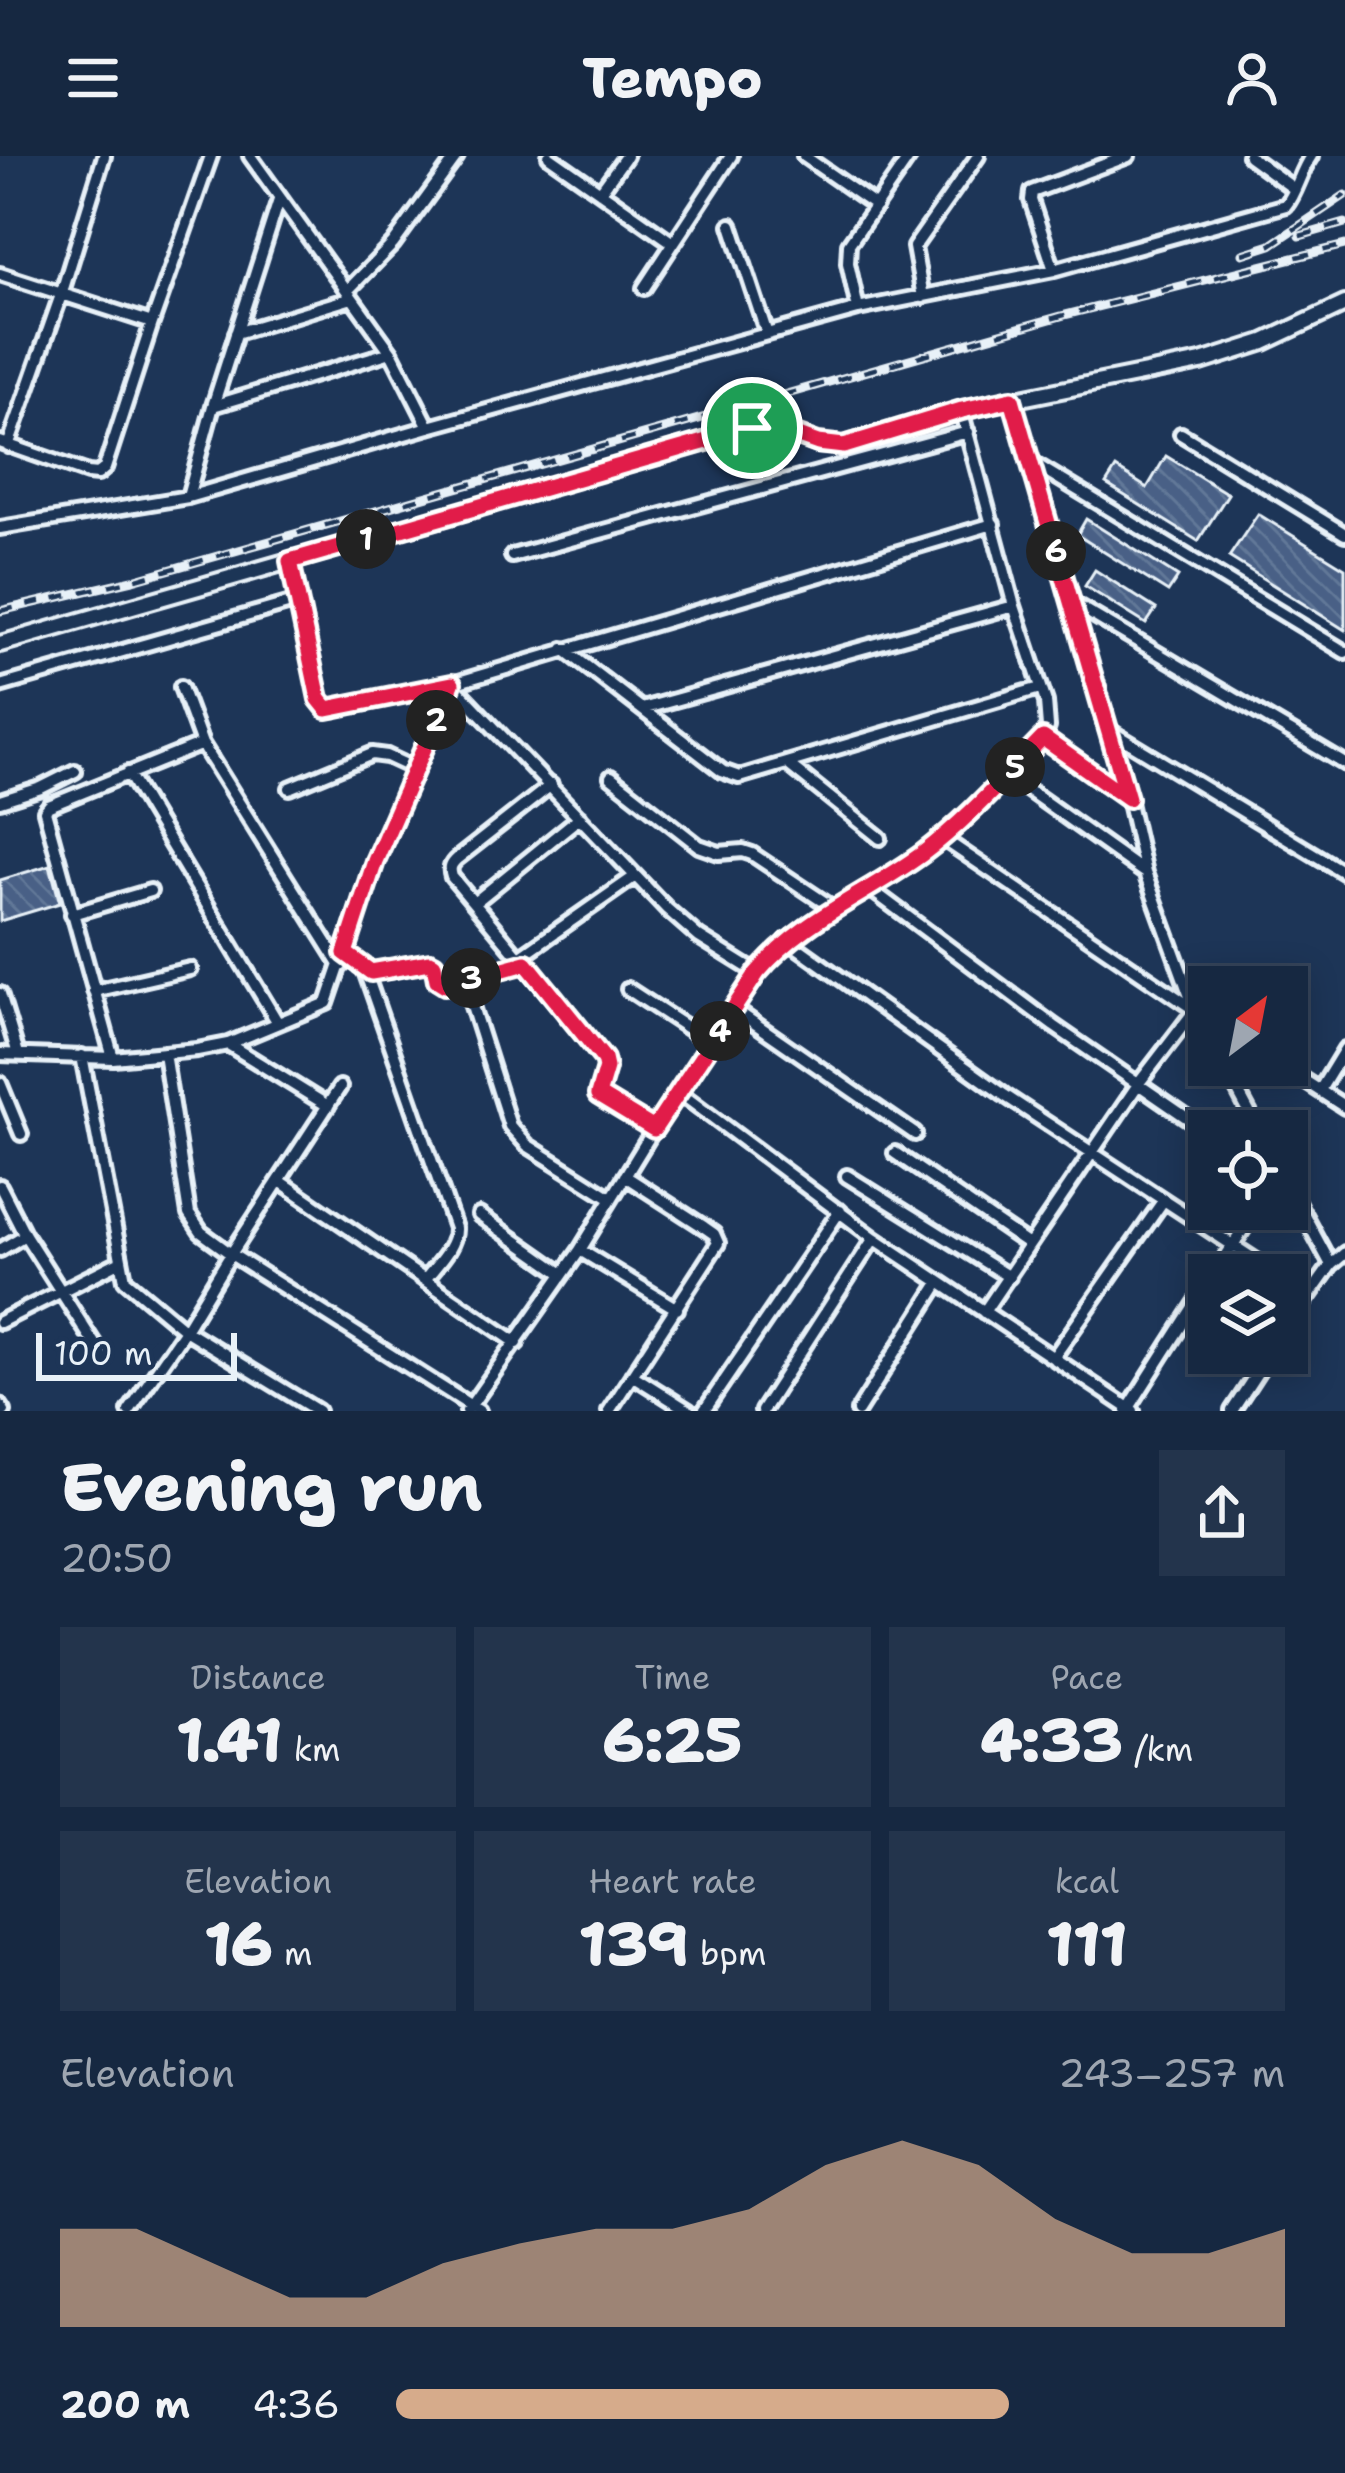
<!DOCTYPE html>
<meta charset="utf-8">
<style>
body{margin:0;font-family:"Shantell Sans",sans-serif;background:#23344c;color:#f1f3f6;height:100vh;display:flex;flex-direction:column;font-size:45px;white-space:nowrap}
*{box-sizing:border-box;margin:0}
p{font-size:39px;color:#9ea6b1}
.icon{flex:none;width:66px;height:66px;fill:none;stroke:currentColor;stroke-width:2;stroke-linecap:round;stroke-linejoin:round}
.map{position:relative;height:1255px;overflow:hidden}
.side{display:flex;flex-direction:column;background:#162841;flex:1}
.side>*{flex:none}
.needle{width:78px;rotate:32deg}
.controls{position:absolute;left:1188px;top:810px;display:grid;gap:24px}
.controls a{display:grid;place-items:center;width:120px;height:120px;border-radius:0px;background:#162841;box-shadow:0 6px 30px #0003,0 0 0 3px #35445a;font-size:60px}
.scale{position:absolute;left:36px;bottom:30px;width:201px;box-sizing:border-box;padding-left:12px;border:6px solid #e8f1f8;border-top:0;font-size:33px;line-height:42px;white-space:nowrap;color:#e8f1f8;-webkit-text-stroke:9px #1d3557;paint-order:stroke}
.pin{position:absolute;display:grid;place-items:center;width:102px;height:102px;color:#fff;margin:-51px;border:6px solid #fff;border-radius:50%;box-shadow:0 3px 12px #0007}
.km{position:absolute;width:60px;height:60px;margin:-30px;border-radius:50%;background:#222;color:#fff;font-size:33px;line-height:60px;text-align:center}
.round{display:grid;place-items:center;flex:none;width:126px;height:126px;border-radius:0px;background:#23344c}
.summary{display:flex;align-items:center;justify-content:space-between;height:204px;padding:0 60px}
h1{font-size:66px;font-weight:800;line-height:90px}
.figures{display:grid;grid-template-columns:repeat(3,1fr);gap:18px;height:204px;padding:12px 60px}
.figures div{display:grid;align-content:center;border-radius:0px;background:#23344c;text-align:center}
.figures b{font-size:60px;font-weight:800}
.figures small{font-size:33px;font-weight:400}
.figures p{font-size:33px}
.chart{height:336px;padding:24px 60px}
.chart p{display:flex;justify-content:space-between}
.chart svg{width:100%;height:216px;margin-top:12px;fill:#d6ab8b;opacity:.7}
ul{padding:0 60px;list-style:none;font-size:39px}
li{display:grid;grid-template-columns:192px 144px 1fr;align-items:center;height:90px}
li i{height:30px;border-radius:15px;background:#d6ab8b}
header{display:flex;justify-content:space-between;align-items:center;height:156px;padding:0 60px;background:#162841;font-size:54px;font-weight:800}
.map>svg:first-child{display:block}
.building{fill:url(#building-back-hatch);stroke:#e8f1f8;stroke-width:3}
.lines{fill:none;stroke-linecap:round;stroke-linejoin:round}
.minor-casing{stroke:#e8f1f8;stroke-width:20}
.tertiary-casing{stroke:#e8f1f8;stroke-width:22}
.minor{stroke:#1d3557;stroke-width:10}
.tertiary{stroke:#1d3557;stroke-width:14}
.rail-casing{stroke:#e8f1f8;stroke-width:9}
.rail{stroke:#1d3557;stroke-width:4.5;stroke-dasharray:14;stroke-linecap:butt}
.route-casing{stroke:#fff;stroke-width:24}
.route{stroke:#e11d48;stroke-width:15}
</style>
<header><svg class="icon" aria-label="menu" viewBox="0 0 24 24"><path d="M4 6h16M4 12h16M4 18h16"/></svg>Tempo<svg class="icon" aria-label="person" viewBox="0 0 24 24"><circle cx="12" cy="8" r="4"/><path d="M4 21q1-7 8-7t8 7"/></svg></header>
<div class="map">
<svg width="1345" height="1255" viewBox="0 0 1345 1255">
<defs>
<pattern id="building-back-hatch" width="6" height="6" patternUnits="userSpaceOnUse" patternTransform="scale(3)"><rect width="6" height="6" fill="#486186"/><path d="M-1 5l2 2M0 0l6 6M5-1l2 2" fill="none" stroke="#627898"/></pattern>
</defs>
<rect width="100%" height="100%" fill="#1d3557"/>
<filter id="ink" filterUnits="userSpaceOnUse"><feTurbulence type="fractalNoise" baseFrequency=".00833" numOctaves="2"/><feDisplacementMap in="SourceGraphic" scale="24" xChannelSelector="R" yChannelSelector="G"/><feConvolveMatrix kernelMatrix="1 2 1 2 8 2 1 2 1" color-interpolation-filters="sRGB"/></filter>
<g filter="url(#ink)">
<path class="building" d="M1166 300 1228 338 1198 385 1106 328 1116 312 1147 332Z
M1258 358 1345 412V474L1229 401Z
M1086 363 1178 421 1168 436 1077 379Z
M1095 414 1156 453 1146 468 1085 430Z
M50 709 60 747 0 765V724Z"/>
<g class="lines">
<g class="minor-casing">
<path id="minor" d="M250 0 391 196 429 271
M549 0 673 87
M804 0 876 50
M1249 0 1293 32
M600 36 626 0
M731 69 767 178
M1054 114 1031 44 1032 36 1128 0
M0 118 152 167
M644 132 731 0
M347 135 393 88 457 0
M923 141 914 91 978 0
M858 153 848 107 849 88 910 0
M236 177 352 142
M1012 243 1128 642 1145 717 1195 854 1209 863
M213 250 391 196
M1181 278 1345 378
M0 286 88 317 98 318 105 312 152 167 211 0
M8 290 61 139 104 0
M1030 305 1345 496
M188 341 213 250 279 44
M0 372 188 341 429 271 858 153 1054 114 1286 49C1296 37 1300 16 1311 0
M512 400 968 276
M290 405 319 543 327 553H333L452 528 993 368
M1071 446 1345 608
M564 493 722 615 739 621 1040 532
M0 530 298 445
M181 531 202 588 341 810
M642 553 1014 450
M1107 573 1345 717
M1043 582 1128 642
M788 608 880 682
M128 617 278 867
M1007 619 1145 717
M611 621 699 690 719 697 743 695 752 698 833 752
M551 629 458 702C451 708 449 712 452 721L604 903 606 912 598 939 654 973
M290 632 372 598 387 600 415 613
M0 645 41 632 75 615
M942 682 1195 854 1209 881
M869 732 1054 870 1209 977
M474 747 580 661
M72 758 150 735
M787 784 1004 939 1278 1119
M345 797C380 829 388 811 430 806L434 808 437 824 445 829 526 807
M521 800 634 721
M365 815 455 1072C456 1091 436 1109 425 1124
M464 825 510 970 527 989 611 1042
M628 833 712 888
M94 835 190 813
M0 838 18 898
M734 853 915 978
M228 888 328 950
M164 897 189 1058 201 1076 231 1098 479 1255
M0 898 113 902 197 894 228 888 327 847 375 705 452 528 667 753 699 781 757 817
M82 900 125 1124 185 1174 318 1255
M113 902 45 655 49 650 202 588
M1224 909 1259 975
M1280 909 1345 951
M0 927 21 978
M1320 934 1345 893
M680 937 874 1082 1133 1255
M895 997 1029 1089
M847 1020 1009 1121
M280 1025 517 1187
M1287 1027 1331 1109 1345 1097
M0 1030 25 1079 104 1203
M479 1059 563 1118
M0 1094 25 1079
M580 1094 677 1153
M1214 1119 1256 1053
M1287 1125 1308 1138
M984 1156 1139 927 1195 854
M0 1166 119 1106
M1287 1171 1331 1109
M1053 1202 1163 1045
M632 1219 689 1255
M0 1249 4 1255
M129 1255 185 1174 231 1098 340 931
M467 1255 580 1094 654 973 757 817C802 762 866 739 922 698 966 665 1004 622 1043 582L1048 571 1046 546 1014 450 961 254
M609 1255 718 1087 714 1078 704 1071 625 1020
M704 1255 840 1055
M762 1255 874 1082
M858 1255 939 1127
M1127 1255 1209 1126
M1232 1255 1270 1197"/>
</g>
<g class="tertiary-casing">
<path id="tertiary" d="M0 488 752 272 771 270 818 288 844 290 961 254 1201 206 1264 186 1345 148"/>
</g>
<use href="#minor" class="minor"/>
<use href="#tertiary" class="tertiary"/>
<g class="rail-casing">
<path id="rail" d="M1300 80 1345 67
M1243 98 1271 89 1345 39
M0 455 133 424 1061 160 1345 89"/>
</g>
<use href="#rail" class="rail"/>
</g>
</g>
<g class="lines" filter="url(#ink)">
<g class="route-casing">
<path id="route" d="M1012 243 1128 642 1043 582C1004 622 966 665 922 698 866 739 802 763 757 817L654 973 598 939 606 912 604 903 526 807 445 829 437 824 434 808 430 806 371 816 345 797 375 705 452 528 327 553 319 543 290 405 752 272 771 270 818 287 844 290 962 254Z"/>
</g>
<use href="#route" class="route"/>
</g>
</svg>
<div class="controls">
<a><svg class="needle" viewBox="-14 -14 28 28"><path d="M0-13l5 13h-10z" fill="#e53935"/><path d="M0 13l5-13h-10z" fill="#9ea6b1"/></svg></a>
<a><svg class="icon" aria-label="locate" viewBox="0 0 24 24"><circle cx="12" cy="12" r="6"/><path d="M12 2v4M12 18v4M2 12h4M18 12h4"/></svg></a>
<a><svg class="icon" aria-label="layers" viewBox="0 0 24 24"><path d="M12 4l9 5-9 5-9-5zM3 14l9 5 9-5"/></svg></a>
</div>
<div class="scale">100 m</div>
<div class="pin" style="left:752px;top:272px;background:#1e9e55"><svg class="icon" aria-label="arrive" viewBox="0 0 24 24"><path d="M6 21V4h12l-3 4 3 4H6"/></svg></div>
<b class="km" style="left:366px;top:383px">1</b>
<b class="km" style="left:436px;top:564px">2</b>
<b class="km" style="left:471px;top:822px">3</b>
<b class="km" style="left:720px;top:875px">4</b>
<b class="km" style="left:1015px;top:611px">5</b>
<b class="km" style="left:1056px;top:395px">6</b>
</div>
<section class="side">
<div class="summary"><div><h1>Evening run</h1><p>20:50</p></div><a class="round"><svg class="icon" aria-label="share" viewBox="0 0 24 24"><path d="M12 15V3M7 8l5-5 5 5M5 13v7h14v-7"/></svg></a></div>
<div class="figures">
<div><p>Distance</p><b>1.41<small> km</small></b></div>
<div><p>Time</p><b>6:25</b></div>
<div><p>Pace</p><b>4:33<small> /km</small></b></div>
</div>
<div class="figures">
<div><p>Elevation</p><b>16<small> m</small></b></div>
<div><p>Heart rate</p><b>139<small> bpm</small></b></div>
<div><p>kcal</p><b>111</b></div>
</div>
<div class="chart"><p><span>Elevation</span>243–257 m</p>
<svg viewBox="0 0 160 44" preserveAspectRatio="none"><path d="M0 44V24L10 24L20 31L30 38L40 38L50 31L60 27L70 24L80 24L90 20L100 11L110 6L120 11L130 22L140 29L150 29L160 24V44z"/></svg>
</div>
<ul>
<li><b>200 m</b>4:36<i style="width:69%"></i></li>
</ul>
</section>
